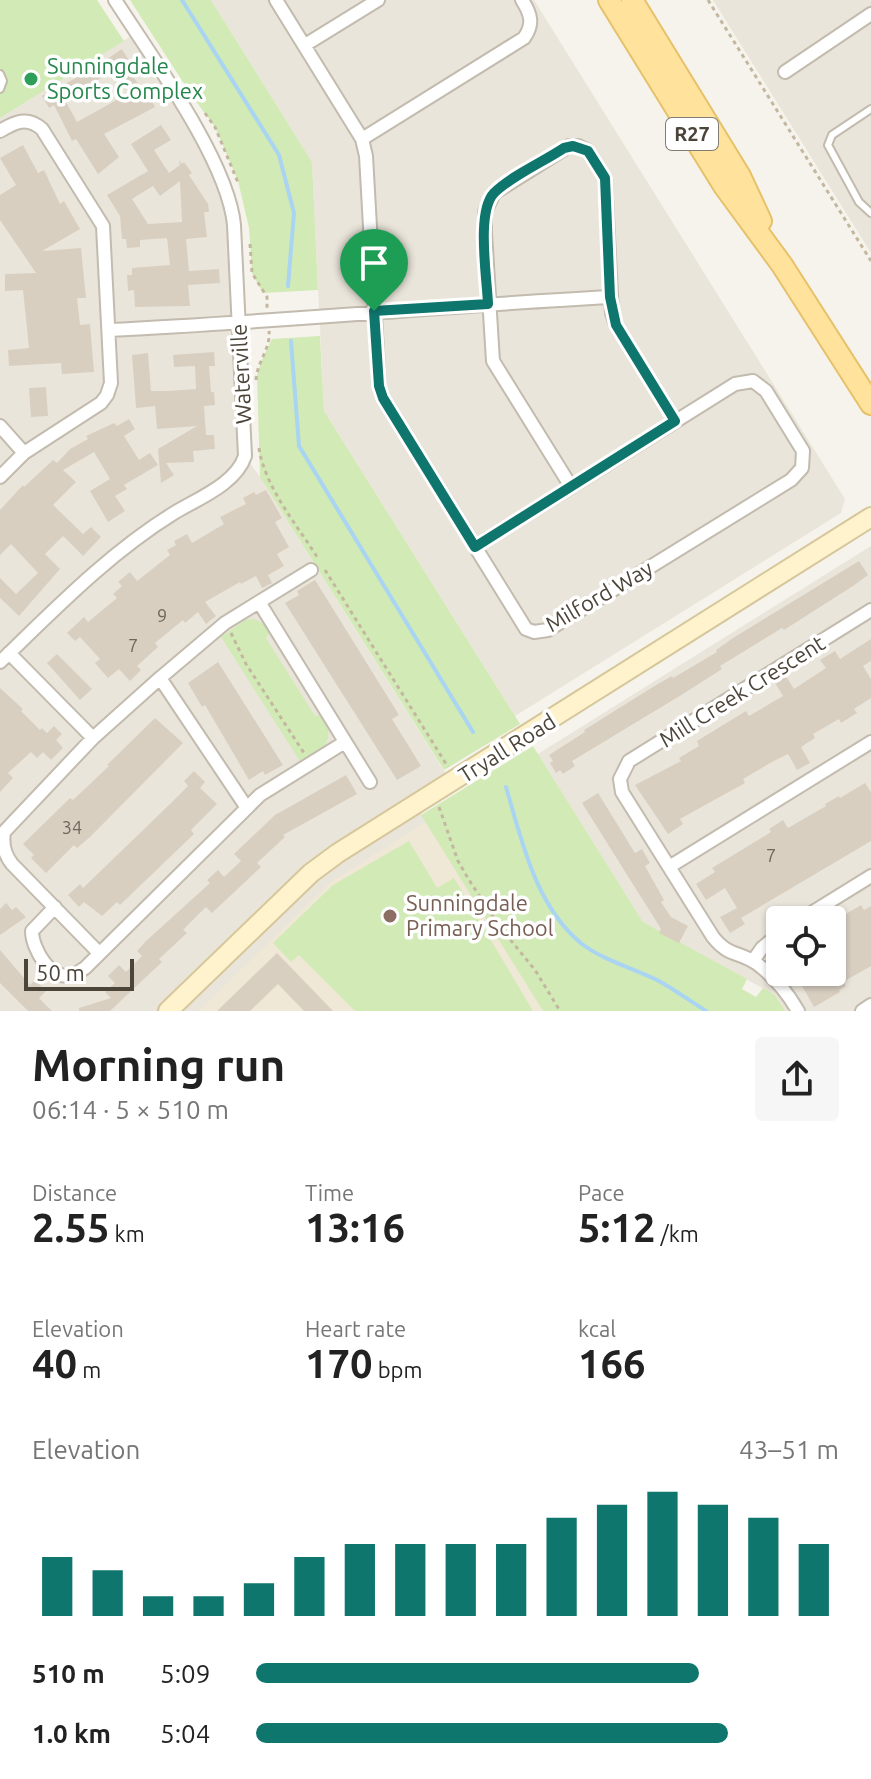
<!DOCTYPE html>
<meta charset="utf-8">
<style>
body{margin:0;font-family:Ubuntu,sans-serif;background:#f6f6f6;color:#222;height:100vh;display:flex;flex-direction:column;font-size:30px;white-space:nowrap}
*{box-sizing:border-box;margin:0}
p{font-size:26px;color:#767676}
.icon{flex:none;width:44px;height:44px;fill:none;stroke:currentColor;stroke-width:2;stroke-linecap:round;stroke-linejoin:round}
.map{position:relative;height:1011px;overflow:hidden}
.sheet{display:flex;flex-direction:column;background:#fff;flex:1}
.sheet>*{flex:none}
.tools{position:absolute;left:766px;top:906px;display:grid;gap:16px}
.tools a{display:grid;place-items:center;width:80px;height:80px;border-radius:8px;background:#fff;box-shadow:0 2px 6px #0004;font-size:40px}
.scale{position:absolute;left:24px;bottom:20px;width:110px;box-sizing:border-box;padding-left:8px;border:4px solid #4b4439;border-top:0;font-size:22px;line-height:28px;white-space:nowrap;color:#4b4439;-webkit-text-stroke:6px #fff;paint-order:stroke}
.pin{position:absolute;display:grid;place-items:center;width:68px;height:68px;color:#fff;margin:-82px -34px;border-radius:50% 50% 50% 0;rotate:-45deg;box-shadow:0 0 8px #0007}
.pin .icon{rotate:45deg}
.round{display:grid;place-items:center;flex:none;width:84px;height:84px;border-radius:8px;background:#f6f6f6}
.headline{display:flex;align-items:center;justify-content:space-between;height:136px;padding:0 32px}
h1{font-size:44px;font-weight:700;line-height:60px}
.metrics{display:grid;grid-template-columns:repeat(3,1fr);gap:12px;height:136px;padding:8px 32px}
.metrics div{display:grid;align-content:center}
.metrics b{font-size:40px;font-weight:700}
.metrics small{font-size:22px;font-weight:400}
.metrics p{font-size:22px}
.chart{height:224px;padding:16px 32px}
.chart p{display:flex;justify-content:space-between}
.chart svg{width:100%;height:144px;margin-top:8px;stroke:#0f766e;stroke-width:6}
ul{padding:0 32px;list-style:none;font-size:26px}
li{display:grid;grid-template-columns:128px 96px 1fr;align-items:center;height:60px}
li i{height:20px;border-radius:10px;background:#0f766e}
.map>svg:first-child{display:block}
.residential{fill:#eae5da;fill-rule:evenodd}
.education{fill:#efe8d6}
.green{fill:#d2eab5}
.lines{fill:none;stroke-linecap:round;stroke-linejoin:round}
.stream{stroke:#a9d4f2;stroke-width:4}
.building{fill:#d8cfc1;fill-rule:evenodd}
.lane-casing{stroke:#c2bbae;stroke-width:10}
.street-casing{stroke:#c2bbae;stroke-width:16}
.secondary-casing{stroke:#d6c79b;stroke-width:22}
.primary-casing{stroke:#e6c16a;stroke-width:24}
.path{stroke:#c4b79f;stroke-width:3;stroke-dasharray:4 4;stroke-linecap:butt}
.lane{stroke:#fff;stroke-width:6}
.street{stroke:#fff;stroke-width:12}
.secondary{stroke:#fff3cd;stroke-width:18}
.primary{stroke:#ffe39c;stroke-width:20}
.route-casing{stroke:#fff;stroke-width:16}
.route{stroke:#0f766e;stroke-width:10}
.leisure-dot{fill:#2e9e5b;stroke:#fff;stroke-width:3}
.education-dot{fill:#8d6e63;stroke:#fff;stroke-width:3}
.labels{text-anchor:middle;stroke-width:7;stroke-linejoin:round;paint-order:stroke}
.number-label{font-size:18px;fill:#6e675b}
.shield{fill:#fff;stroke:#817c74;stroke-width:2}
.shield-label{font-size:20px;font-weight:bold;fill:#4b4439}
.leisure-label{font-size:22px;fill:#27864d;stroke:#fff;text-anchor:start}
.street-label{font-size:22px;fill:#4b4439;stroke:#fff}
.education-label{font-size:22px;fill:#785e54;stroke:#fff;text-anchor:start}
</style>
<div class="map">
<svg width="871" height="1011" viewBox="0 0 871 1011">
<rect width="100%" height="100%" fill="#f6f3ec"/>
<path class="residential" d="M211 0H534L845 499 841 513 515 716 324 411 312 162Z
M713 0H870L871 2V253Z
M136 33 184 108 233 211 245 456 260 477 451 782 415 804 543 1011H0V118Z
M871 546V1011H785L775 995 643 922 538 754ZM780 920H832V972H780Z"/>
<path class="education" d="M426 822 543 1011H199L331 882Z"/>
<path class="green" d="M0 0H97L124 41 0 118Z
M130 0H211L312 162 318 290 263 293 252 273 249 228 238 181 215 127 192 96Z
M320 336 324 411 520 724 444 770 260 477 257 376 261 362 272 339Z
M245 620C257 617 264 623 270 632L266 638 315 716 322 715C338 742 322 749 301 763L221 637Z
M533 746 643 922 747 979 742 989 756 997 763 988 775 995 785 1011H543L421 815Z
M409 841 437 888 454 878 533 1011H355L299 955 291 962 273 943 333 885Z"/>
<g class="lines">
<path class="stream" d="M182 0 279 155 294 213 288 286
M291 341 299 446 473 732
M506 787C522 842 536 907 582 944 606 962 634 968 659 981 675 990 690 1001 706 1011"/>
</g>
<path class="building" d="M122 49 128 59 124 62 140 87 144 85 155 107 104 134 119 157 98 174 76 139 72 141 54 105 49 108 42 96 89 71ZM114 70 129 93 77 122 65 100Z
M161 125 171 140 154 150 169 173 180 165 179 160 182 164 184 162 192 173 189 175 208 204 209 212H204L207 237 186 239 189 271 219 269 220 283 188 285 190 306 135 307 134 290 128 291 127 275H132V268L170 265 167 238 140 240V247L127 248 126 239H122L120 216 107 195 148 171 131 144ZM180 181 182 222 148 224 132 199 153 186 160 196Z
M23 145 38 173 44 170 60 204 64 201 80 229 42 251 81 248 86 298H77L80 325 90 324 94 372 62 374 61 363 9 366 8 350 29 348 23 290 5 291V274L36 273 0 220V195L16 185 0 158Z
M214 352 215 366H209L211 392H214L215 405 204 406 206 435H214L215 449 193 451 194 462 166 463 174 475 161 483 158 449 197 426 157 429 155 406 136 408 132 355 148 353 151 391H168L196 389 195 366 174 367 173 355Z
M46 387 48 416 31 417 29 388Z
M129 419 135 429 124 436 139 460 150 453 158 465 124 485 127 489 115 496 125 511 108 522 90 491 110 479 94 452 63 470 76 482 53 505 83 534 91 527 101 537 83 556 63 536 45 554 60 569 19 616 0 598V578L16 594 38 573 11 544 0 555V510L23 485 24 487 53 460 57 463 70 449 88 439 86 436 114 423 117 426Z
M266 490 282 518 275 522 289 547 277 554 284 566 268 575 272 583 262 588 256 576 241 584 240 582 205 602 216 616 206 624 198 612 185 623 183 620 155 643 158 647 137 666 141 670 130 681 119 669 108 678 95 663 100 659 80 637 75 641 67 633 84 617 88 622 117 598 113 594 122 586 118 582 130 572 137 581 170 555 167 550 176 545 174 541 187 534 192 543 224 524 220 517 246 504 243 498 254 492 256 495Z
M859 561 868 575 853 586 784 630 782 628 738 655 720 666 722 669 683 694 572 761 575 766 563 774 560 770 556 773 550 763 553 761 549 755 585 732 584 730 656 685 672 676 673 678 717 652 716 650 733 638Z
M315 580 399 715 392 719 421 766 397 780 285 603 299 595 297 591Z
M871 639V661L863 666 871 679V698L854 709 857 713 841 723 839 719 813 734 815 738 801 747 810 763 797 770 788 754 772 762 743 779 745 783 680 819 683 824 668 834 635 785 681 761 679 758 699 746 697 741 746 711 749 716 783 696 775 683 786 676 794 689 826 668 820 660 835 651 840 659Z
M57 654 92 689 80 700 47 663Z
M218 662 283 765 265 775 263 771 249 780 205 705 202 707 188 683Z
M0 688 23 709 21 711 40 730 42 728 47 733 54 726 62 734 56 740 63 748 51 760 43 752 37 758 31 752 8 773 13 778 0 792Z
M155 718 183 743 90 837 77 848 74 845 46 873 31 858 34 855 23 844 70 798 73 800 109 766 107 765Z
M194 771 205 782 200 788 217 804 191 830 194 834 120 905 117 902 102 916 84 902 79 907 68 895 80 884 83 888 170 804 188 786 184 781Z
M346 775 357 794 283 835 285 837 257 863 261 867 212 913 206 907 183 930 187 933 159 959 162 962 110 1011H79V1008L111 998 105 992 115 983 108 976 119 965 126 972 142 956 137 951 146 941 210 883 207 880 218 870 224 877 241 861 234 854 275 815Z
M865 783 871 792V841L741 918 745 924 730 933 720 917 737 908 725 888 706 900 696 884 715 872 712 868 771 832 769 829 783 820 788 828 826 806 825 804 839 796 840 798Z
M598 793 635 853 642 849 650 863 645 866 664 900 661 902 671 917 688 926 679 943 659 933 661 929 582 803Z
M6 903 12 910 16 907 26 917 0 935V909Z
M861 905 864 910 871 906V966L843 982 846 986 839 990 840 992 814 1007 794 972H832V968L841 963 832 948V922Z
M0 950 30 985 35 980 46 991 39 998 52 1011H28L0 983Z
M277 953 333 1011H304L278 984 250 1011H217Z"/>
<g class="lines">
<g class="lane-casing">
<path id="lane" d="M0 74 3 81 0 89
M871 109 832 135 828 145 859 202 871 213"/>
</g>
<g class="street-casing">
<path id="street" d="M276 0 362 139 366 156 379 386 383 398 526 629 534 632 548 630 791 480 802 468 803 451 766 391 753 381 735 384 475 547
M305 45 378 0
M785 72 871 14
M0 131C15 122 27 116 42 129L103 226 111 383 107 395 101 403 24 453 0 477
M362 139 524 38C534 24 531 14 522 0
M109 330C276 322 442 306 610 297
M0 426 24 453
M570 485 493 361 485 233V212L494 193 569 146H578L588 151 605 178 612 313 616 325 675 421
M259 602 370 782
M9 653 93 738
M0 662C55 609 108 554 174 513 197 499 236 484 245 456L234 225C228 161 151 56 115 0
M160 678 247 808
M669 867 871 742
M55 907 32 931C32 949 51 982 73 975 77 974 81 970 85 968L260 795 345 742
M800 920 871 876
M99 953 12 864C4 854 2 844 4 832L93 738 160 678 225 623 311 570
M753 961 762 948 780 933
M798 1011C787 992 774 976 756 963 738 951 729 957 713 937L622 792 620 779 629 761 871 610
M862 1011 871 1005"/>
</g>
<g class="secondary-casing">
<path id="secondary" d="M168 1011 311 873 338 853 871 517"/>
</g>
<g class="primary-casing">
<path id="primary" d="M609 0 724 186 782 265 871 404
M632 0 740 176 761 221"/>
</g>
<path class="path" d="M708 0 871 261
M205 113 215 127 239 185
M250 244 252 273 267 297V308
M256 380C257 362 271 348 269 331
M259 448C265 488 298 526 319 560
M325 570 448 767
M231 633 246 664 304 753
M439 807 458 861 469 880 500 927 535 970 560 1011"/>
<use href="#lane" class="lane"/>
<use href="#street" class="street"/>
<use href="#secondary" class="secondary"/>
<use href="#primary" class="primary"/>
</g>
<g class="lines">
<g class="route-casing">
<path id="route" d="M573 146 588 151 605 178 610 297 616 325 675 421 475 547 383 398 379 386 374 311 488 304C487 277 476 212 494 193 511 176 543 162 564 148Z"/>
</g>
<use href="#route" class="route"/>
</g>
<circle class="leisure-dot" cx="31" cy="79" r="8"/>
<circle class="education-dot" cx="390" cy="916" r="8"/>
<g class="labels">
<g class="number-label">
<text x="162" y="622">9</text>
<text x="133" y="652">7</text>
<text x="72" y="834">34</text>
<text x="771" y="862">7</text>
</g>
<rect class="shield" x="666" y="118" width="52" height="32" rx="6"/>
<g class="shield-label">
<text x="692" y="141">R27</text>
</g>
<g class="leisure-label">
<text x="47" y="74">Sunningdale<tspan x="47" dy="25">Sports Complex</tspan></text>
</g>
<g class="street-label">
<text transform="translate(241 374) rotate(-93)" y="8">Waterville</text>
<text transform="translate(599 596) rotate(-30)" y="8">Milford Way</text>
<text transform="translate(742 691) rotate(-32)" y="8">Mill Creek Crescent</text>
<text transform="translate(507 748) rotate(-32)" y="8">Tryall Road</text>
</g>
<g class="education-label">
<text x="406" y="911">Sunningdale<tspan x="406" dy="25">Primary School</tspan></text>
</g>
</g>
</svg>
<div class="tools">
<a><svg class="icon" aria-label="locate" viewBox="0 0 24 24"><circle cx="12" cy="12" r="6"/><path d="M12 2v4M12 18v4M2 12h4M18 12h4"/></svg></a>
</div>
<div class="scale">50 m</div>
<div class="pin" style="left:374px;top:311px;background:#1e9e55"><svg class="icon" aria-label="arrive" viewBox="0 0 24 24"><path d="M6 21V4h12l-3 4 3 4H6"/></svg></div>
</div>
<section class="sheet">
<div class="headline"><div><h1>Morning run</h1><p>06:14 · 5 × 510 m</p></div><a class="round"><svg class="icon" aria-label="share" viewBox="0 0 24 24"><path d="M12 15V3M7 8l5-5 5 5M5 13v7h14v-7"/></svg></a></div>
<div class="metrics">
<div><p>Distance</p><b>2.55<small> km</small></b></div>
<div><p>Time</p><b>13:16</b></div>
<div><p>Pace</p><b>5:12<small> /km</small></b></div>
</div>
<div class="metrics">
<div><p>Elevation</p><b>40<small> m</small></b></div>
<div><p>Heart rate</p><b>170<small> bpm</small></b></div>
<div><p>kcal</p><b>166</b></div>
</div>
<div class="chart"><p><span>Elevation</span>43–51 m</p>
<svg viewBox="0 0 160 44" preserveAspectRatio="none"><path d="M5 44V26M15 44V30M25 44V38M35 44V38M45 44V34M55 44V26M65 44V22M75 44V22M85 44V22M95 44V22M105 44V14M115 44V10M125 44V6M135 44V10M145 44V14M155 44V22"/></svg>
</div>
<ul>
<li><b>510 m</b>5:09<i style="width:76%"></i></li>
<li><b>1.0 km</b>5:04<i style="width:81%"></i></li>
</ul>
</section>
